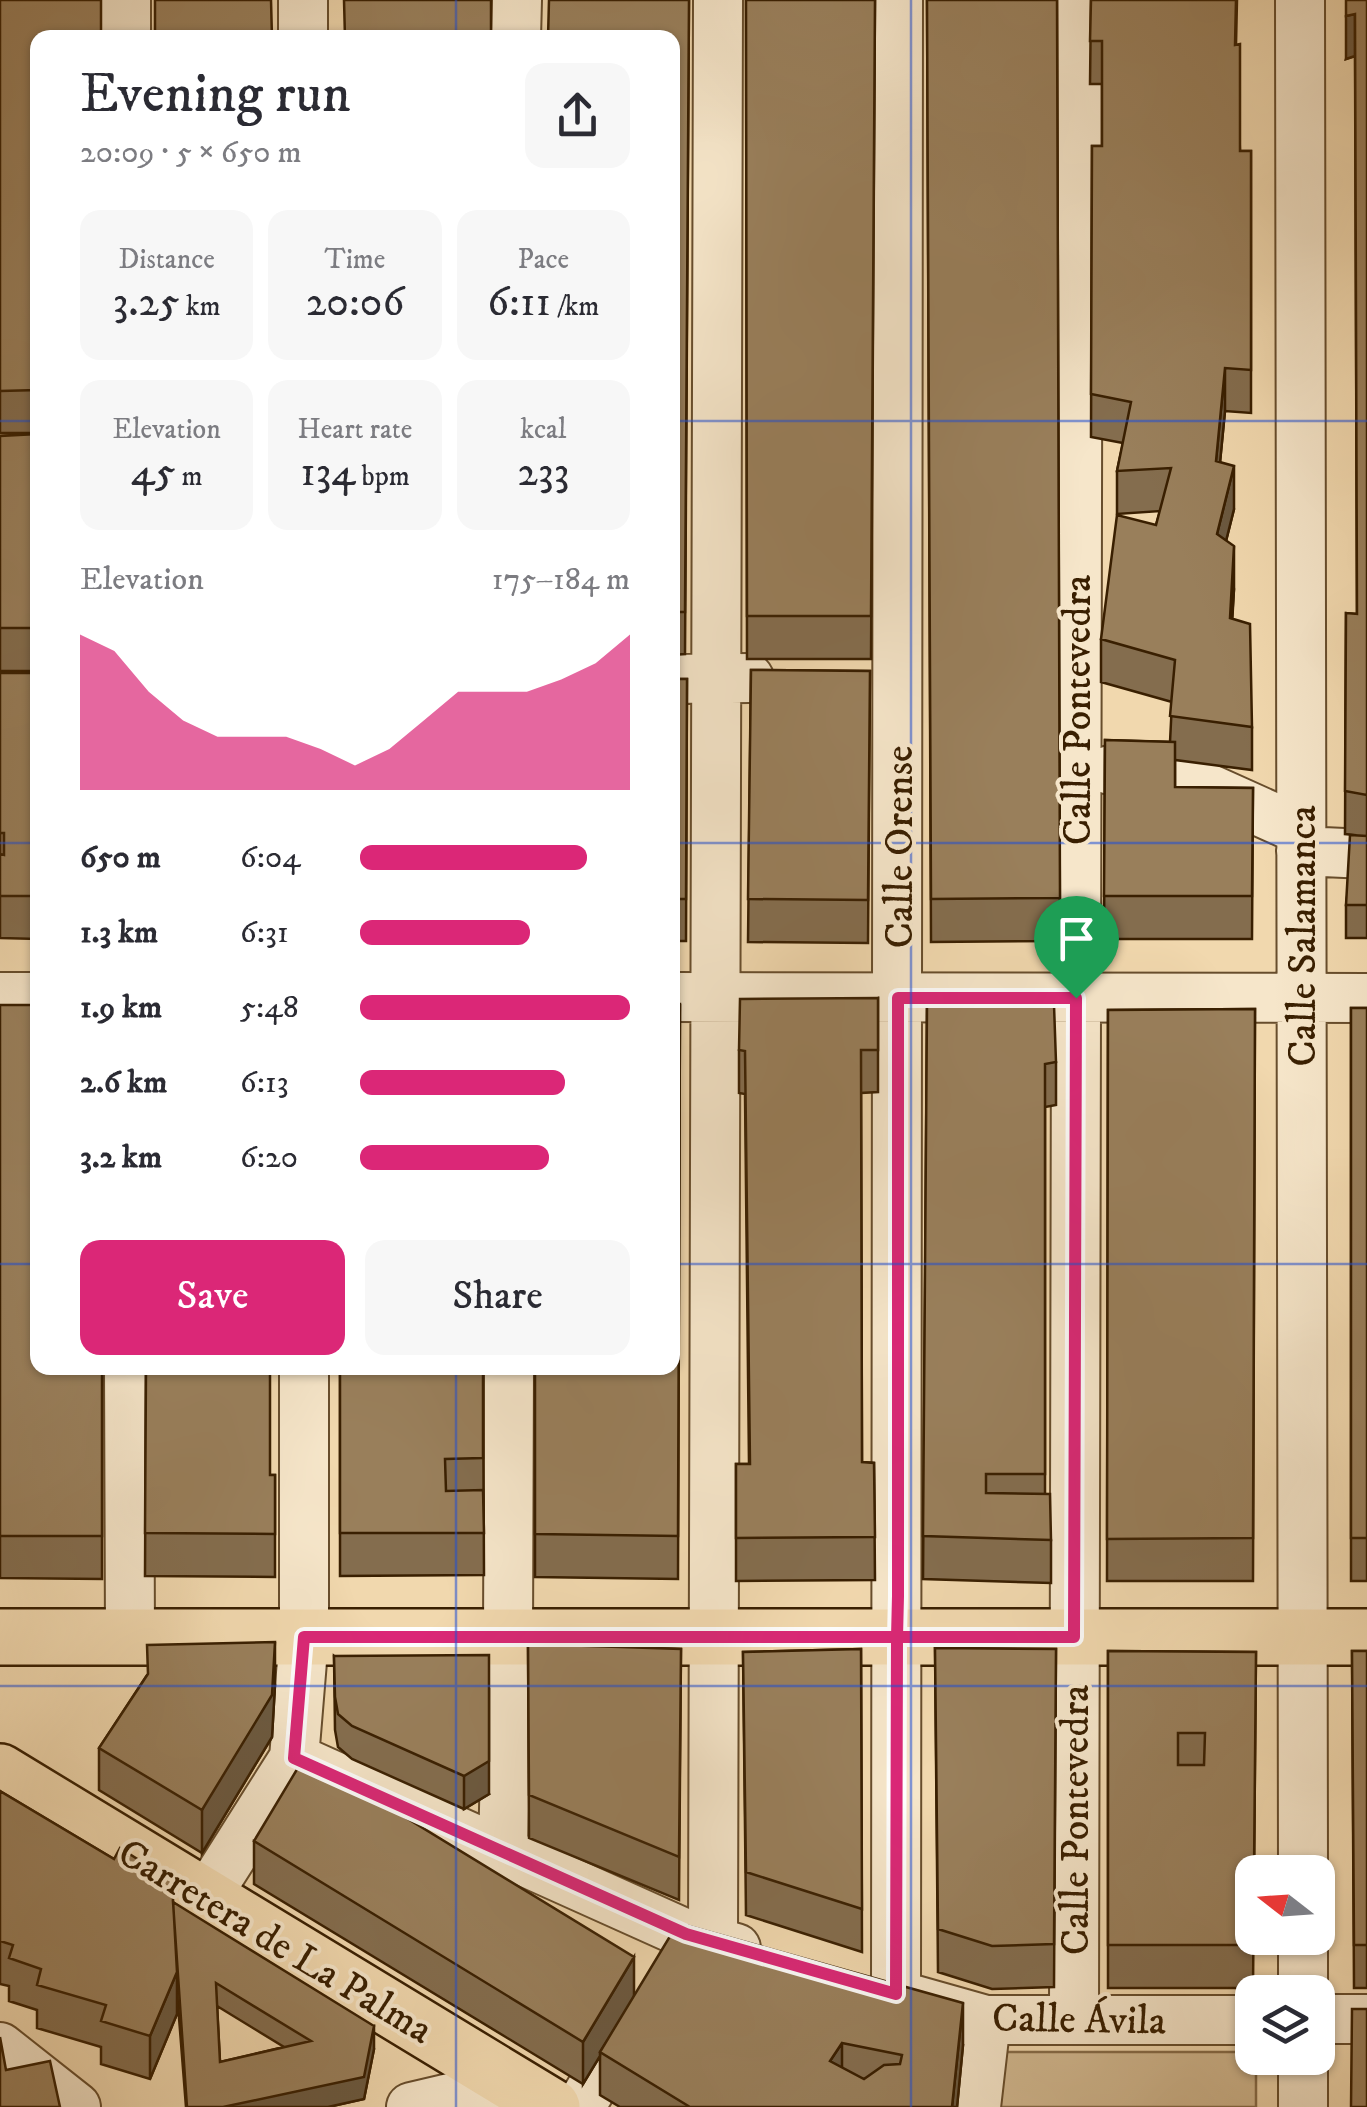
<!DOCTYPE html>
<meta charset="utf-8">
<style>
body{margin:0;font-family:"IM FELL DW Pica",serif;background:#f7f7f7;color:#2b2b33;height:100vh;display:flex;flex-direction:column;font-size:38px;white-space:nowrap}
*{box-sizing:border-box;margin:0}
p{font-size:32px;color:#7c7c81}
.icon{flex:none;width:55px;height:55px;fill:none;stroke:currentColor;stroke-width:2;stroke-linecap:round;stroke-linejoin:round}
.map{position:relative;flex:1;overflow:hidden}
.drawer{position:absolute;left:30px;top:30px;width:650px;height:1345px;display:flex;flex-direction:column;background:#fff;border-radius:20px;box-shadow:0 2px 8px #0004}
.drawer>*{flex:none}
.needle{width:65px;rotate:287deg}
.tools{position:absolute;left:1235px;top:1855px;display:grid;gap:20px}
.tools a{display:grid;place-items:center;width:100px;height:100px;border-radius:20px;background:#fff;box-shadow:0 2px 8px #0004;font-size:50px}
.pin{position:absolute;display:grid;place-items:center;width:85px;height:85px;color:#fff;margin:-102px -42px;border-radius:50% 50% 50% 0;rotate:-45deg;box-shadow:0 0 10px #0007}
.pin .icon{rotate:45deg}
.round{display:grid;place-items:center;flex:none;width:105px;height:105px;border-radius:20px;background:#f7f7f7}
.overview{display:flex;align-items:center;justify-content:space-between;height:170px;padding:0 50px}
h1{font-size:55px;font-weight:600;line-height:75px}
.stats{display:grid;grid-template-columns:repeat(3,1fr);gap:15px;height:170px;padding:10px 50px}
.stats div{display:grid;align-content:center;border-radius:20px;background:#f7f7f7;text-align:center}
.stats b{font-size:42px;font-weight:600}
.stats small{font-size:28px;font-weight:400}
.stats p{font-size:28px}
.chart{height:280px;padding:20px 50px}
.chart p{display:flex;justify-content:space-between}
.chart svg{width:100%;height:180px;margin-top:10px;fill:#db2777;opacity:.7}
.cta{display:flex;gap:20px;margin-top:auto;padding:20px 50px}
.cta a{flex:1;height:115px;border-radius:20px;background:#db2777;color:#fff;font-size:40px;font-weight:600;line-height:115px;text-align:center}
.cta a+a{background:#f7f7f7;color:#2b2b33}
ul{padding:0 50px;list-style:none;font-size:32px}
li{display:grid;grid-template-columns:160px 120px 1fr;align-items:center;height:75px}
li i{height:25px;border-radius:12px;background:#db2777}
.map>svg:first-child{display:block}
.green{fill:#d2b991;stroke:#866c49;stroke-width:2.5}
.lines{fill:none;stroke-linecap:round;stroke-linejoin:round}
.minor-casing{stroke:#674d2c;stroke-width:52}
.major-casing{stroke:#391f01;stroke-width:60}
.minor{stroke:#f6e6ca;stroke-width:48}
.major{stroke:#f1d8ae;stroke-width:55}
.wall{fill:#846d4e;stroke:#391f01;stroke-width:2.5;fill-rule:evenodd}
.shaded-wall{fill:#6b5940;stroke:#391f01;stroke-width:2.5}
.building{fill:#997f5b;stroke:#391f01;stroke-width:2.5;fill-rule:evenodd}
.route-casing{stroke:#fff;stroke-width:20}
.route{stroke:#db2777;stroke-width:12}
.grid{fill:none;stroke:#1d4ed8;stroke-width:2.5;stroke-opacity:0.55}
.labels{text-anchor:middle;stroke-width:8;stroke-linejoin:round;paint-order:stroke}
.street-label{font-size:40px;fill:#391f01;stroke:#f6e6ca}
</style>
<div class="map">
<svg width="1367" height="2107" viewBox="0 0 1367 2107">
<rect width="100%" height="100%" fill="#f1d8ae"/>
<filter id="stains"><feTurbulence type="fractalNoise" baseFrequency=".002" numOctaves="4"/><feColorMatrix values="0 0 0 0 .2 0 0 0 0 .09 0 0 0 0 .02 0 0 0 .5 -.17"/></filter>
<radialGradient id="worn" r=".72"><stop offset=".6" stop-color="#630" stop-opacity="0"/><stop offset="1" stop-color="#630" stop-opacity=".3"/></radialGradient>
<path class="green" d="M1001 2052H1252V2058H1256V2107H995Z"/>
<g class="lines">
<g class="minor-casing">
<path id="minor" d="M126 0V38
M303 0V38
M1300 0 1303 1872
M516 38 517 0
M672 679 749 678
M1110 770 1170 771 1301 830
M1301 851 1367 854
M0 997H38
M672 997 1367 998
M129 1368 130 1637
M294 1758 686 1934 736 1948
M503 1852 508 1637 509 1368
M206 1897 294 1758 304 1637V1368
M1303 1938V1992
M713 1942 718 0
M896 1994 898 0
M901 1996 986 2020H1252
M1318 2019H1367
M1074 2020 1078 0
M0 2047 76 2107
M1303 2058V2107
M411 2107 492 2088 499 2075
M580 2107 634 2018
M976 2107 986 2020"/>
</g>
<g class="major-casing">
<path id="major" d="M0 1637H1367
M0 1772 552 2107"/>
</g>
<use href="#minor" class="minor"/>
<use href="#major" class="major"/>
</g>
<path class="wall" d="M0 0 38 38V433H0Z
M689 0 685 654 672 655V38Z
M746 0H875L871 659H747Z
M927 0H1057L1060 941 931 942Z
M1091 0H1237L1236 45 1240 151H1251V413L1225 411 1220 462 1234 509 1226 541 1234 589 1232 619 1252 727V770L1175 760V787L1253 788 1252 939H1104L1105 740 1170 742 1172 702 1101 682V639L1156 525 1160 511 1117 514V471L1123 443 1091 437 1092 146H1102V84H1090Z
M1367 0V938H1346V905L1355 835 1345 834 1346 613 1357 614 1355 56 1346 59Z
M38 434V671H0V436Z
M751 670 870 671 868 943 748 942Z
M0 673H38V939L0 938Z
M672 679H687L686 941H672Z
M878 998V1092L861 1093 862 1462 874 1463 875 1580 736 1581V1464H749L745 1094 739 1093V1050Z
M680 1004 678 1579 535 1577V1368Z
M0 1005 102 1368V1579L0 1578Z
M927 1006 1056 1062V1105L1045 1107V1494L1051 1540V1583L923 1579Z
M1351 1008H1367V1581H1351Z
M1255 1009 1253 1581H1107L1108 1010Z
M146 1368 270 1475H275V1577L145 1576Z
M340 1368H483L484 1575 340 1576Z
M528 1644 681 1649 679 1900 529 1838Z
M935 1648 1056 1649 1054 1987 992 1989 938 1972Z
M861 1649 862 1952 746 1915 743 1652Z
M1108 1651 1256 1652 1253 1988H1108Z
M1352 1651H1367V1988H1354Z
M334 1656 489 1794 464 1809 352 1759 338 1747 335 1730Z
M147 1675 275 1685 272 1737 202 1853 99 1790V1748Z
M0 1791 114 1859 374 2049 364 2099 328 2107H186L177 1992V2014L150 2079 101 2064V2047L37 2028V2010L9 2001V1986L0 1984ZM217 2006 284 2047 220 2062Z
M254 1841 634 1995 963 2045 957 2107H620L600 2095V2056L583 2084 254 1884Z"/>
<path class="shaded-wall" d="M1355 14V56L1346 59V16Z
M1225 368V411L1216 504V461Z
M1234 466V509L1217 577V534Z
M1234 546V589L1230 661V618Z
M275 1642V1685L272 1737 202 1853V1810Z
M489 1688V1794L464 1809V1776Z
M634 1957V1999L600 2052V2056L583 2084V2042Z
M177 1972V2014L150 2079V2036Z
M963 2003V2045L957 2107H952Z
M374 2026V2049L364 2099 328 2107H223Z
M842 2043V2086L830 2061Z"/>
<path class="building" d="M0 0H101V38H38V390L0 391Z
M155 0H271L272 38H155Z
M344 0H491V38H345Z
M549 0H689L685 612H672V38H548Z
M746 0H875L871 616H747Z
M927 0H1057L1060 898 931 899Z
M1091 0H1236L1235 45 1240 44V151H1251V370L1225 368 1216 461 1234 466 1217 534 1234 546 1230 618 1250 624 1252 727 1170 716 1175 660 1101 639 1117 515 1156 525 1171 468 1117 471 1131 402 1091 394 1092 146H1102V41H1090Z
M1346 0H1367V795L1345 791 1346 613 1357 614 1355 14 1346 16Z
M38 434V628H0V436Z
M751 670 870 671 868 900 748 899Z
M0 673H38V896H0V854L4 855V833H0Z
M672 679H687L686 899H672Z
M1105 740 1175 742V787L1253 788 1252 896H1104Z
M1350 835 1367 836V905H1346Z
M878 998V1050H861L862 1462 874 1463 875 1537 736 1538V1464H750L745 1051 739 1050 740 999Z
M672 1004H680L678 1536 535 1534V1368H672Z
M0 1005H38V1368H102V1536H0Z
M1054 1005 1056 1062 1045 1064V1474H986V1493L1050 1494 1051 1540 923 1536 927 1006Z
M1351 1008H1367V1538H1351Z
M1255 1009 1253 1538 1107 1539 1108 1010Z
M146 1368H270V1475H275V1534L145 1533Z
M340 1368H483V1458L445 1459 446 1491 483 1490 484 1533H340Z
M275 1642 272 1695 202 1810 99 1748 148 1674 147 1645Z
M528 1644 681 1649 679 1857 529 1795Z
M935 1648 1056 1649 1054 1944 992 1946 938 1929Z
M861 1649 862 1909 746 1872 743 1652Z
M1108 1651 1256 1652 1254 1872H1252L1253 1945H1108ZM1178 1733H1205L1204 1765H1178Z
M1352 1651H1367V1945H1354Z
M489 1655V1761L464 1776 352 1726 338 1714 335 1697 334 1656Z
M305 1756 634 1957 583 2042 254 1841Z
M0 1791 114 1859 120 1848 172 1881 177 1972 150 2036 101 2021 106 2005 37 1985 41 1969 9 1958 13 1945 0 1941Z
M173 1902 374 2026 364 2077 223 2107H187ZM216 1983 311 2041 220 2062Z
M678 1923 963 2003 952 2107H690L600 2052ZM842 2043 902 2055 900 2064 884 2065 864 2079 830 2061Z
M1352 2009H1367V2107H1351Z
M0 2037 6 2070 50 2061 60 2107H0Z"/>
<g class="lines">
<g class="route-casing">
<path id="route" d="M1076 998 1074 1637C818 1637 561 1637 304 1637L294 1758 686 1934 896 1994 897 1637 898 1596V998H1076"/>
</g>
<use href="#route" class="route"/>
</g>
<path class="grid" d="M456 0V38M911 0V2107M0 421H38M672 421H1367M0 843H38M672 843H1367M0 1264H38M672 1264H1367M456 1368V2107M0 1686H1367"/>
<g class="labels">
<g class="street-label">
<text transform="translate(1076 710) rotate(-90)" y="14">Calle Pontevedra</text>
<text transform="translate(898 847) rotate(-90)" y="14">Calle Orense</text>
<text transform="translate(1301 936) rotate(-90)" y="14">Calle Salamanca</text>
<text transform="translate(1074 1820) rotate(-90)" y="14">Calle Pontevedra</text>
<text transform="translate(276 1940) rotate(31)" y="14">Carretera de La Palma</text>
<text transform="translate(1079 2018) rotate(1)" y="14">Calle Ávila</text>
</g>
</g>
<rect width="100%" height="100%" filter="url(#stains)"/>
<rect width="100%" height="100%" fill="url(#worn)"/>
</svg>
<div class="tools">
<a><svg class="needle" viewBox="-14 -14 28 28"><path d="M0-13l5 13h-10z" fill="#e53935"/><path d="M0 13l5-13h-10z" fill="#7c7c81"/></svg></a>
<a><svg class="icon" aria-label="layers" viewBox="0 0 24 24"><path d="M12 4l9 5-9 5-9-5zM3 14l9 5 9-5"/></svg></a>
</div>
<div class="pin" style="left:1076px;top:998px;background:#1e9e55"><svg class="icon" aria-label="arrive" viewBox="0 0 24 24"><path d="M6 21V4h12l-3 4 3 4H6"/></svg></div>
<section class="drawer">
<div class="overview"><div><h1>Evening run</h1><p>20:09 · 5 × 650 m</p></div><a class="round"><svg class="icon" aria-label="share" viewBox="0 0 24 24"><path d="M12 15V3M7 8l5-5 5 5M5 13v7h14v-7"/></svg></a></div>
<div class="stats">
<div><p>Distance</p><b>3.25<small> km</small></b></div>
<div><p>Time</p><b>20:06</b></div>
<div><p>Pace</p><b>6:11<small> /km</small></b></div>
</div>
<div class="stats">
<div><p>Elevation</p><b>45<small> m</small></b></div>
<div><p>Heart rate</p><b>134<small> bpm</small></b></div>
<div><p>kcal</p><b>233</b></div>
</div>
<div class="chart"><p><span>Elevation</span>175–184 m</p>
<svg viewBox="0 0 160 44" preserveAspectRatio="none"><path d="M0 44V6L10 10L20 20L30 27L40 31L50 31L60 31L70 34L80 38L90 34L100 27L110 20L120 20L130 20L140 17L150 13L160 6V44z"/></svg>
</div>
<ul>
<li><b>650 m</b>6:04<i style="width:84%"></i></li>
<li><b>1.3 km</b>6:31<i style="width:63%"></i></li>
<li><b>1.9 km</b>5:48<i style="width:100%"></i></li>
<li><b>2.6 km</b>6:13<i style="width:76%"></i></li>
<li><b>3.2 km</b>6:20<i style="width:70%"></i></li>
</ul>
<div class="cta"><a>Save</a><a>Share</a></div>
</section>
</div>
